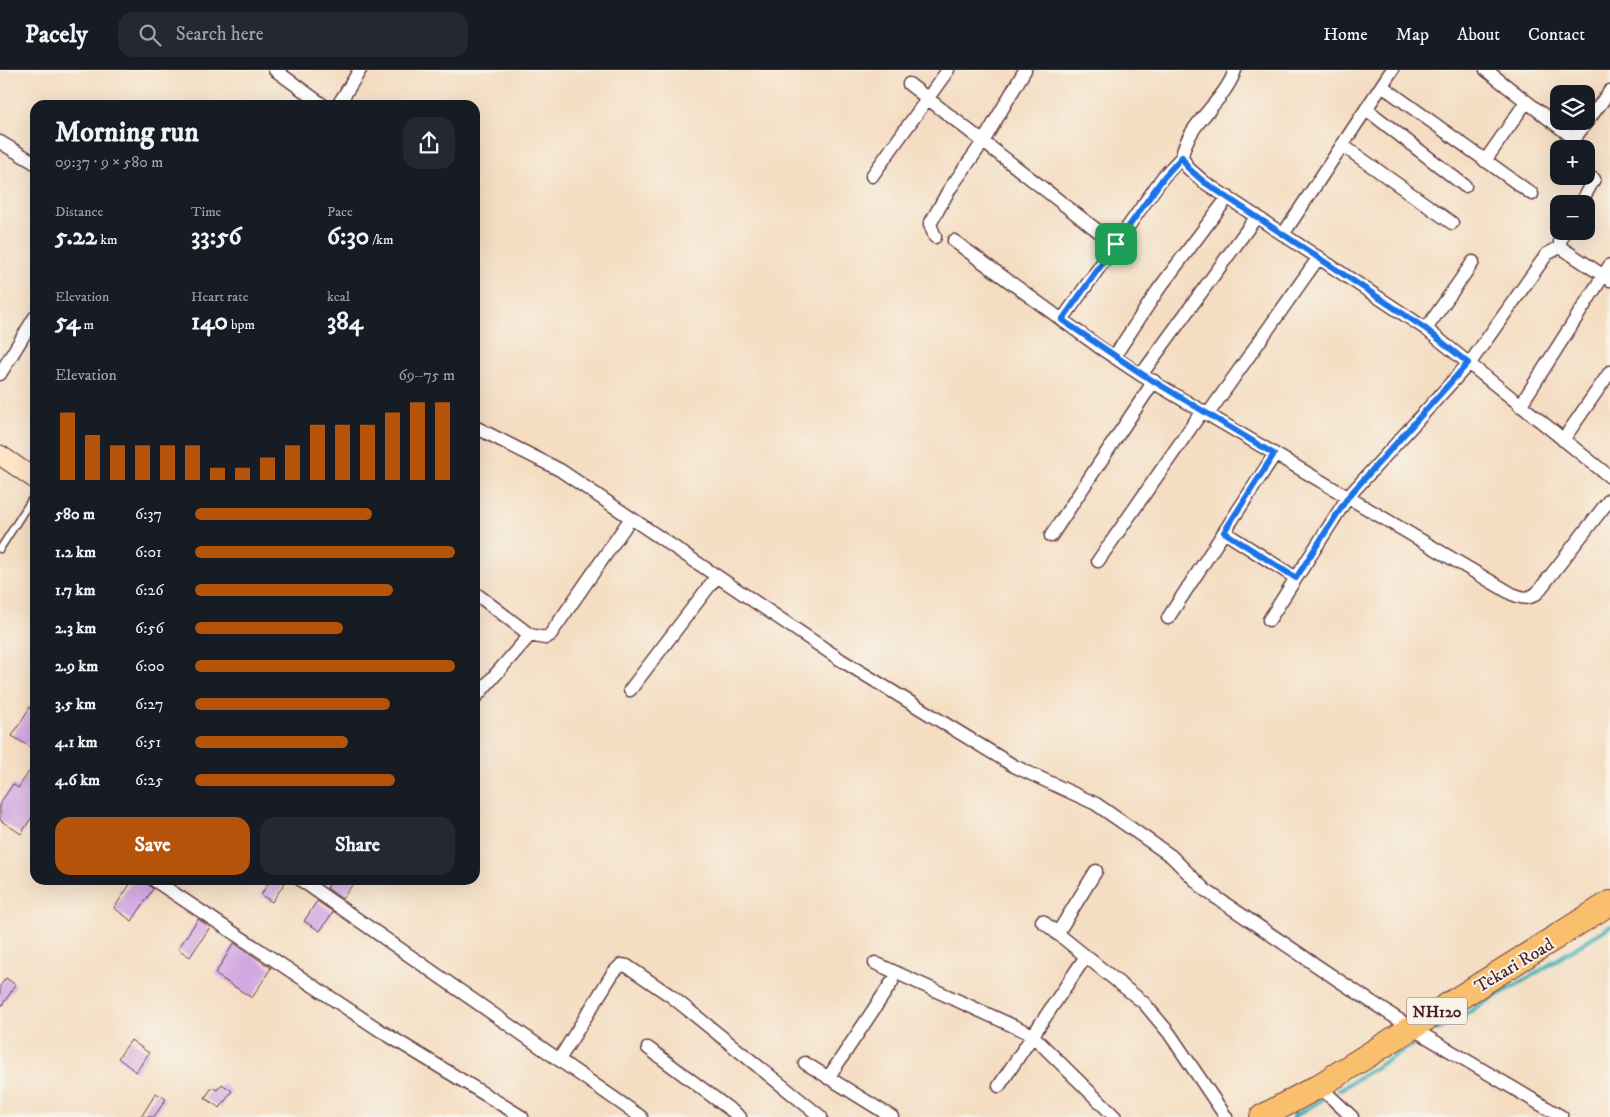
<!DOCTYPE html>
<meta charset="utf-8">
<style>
body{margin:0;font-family:"IM FELL DW Pica",serif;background:#242831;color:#f1f3f6;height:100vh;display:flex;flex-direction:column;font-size:19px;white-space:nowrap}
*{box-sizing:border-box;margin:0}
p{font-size:16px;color:#9ea1a6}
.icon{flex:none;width:28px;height:28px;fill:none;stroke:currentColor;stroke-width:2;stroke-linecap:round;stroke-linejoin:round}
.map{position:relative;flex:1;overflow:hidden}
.sheet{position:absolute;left:30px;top:30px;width:450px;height:785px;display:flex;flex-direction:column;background:#171b24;border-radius:15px;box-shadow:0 5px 20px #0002}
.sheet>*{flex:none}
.buttons{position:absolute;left:1550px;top:15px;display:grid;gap:10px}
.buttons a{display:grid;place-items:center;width:45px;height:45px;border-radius:10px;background:#171b24;box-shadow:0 5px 20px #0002;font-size:25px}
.pin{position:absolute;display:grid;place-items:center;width:42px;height:42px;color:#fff;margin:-21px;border-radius:10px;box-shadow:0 2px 8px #0006}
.round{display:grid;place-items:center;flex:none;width:52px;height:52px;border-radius:15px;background:#242831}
.summary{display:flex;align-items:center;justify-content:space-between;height:85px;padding:0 25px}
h1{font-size:28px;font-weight:700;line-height:38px}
.stats{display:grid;grid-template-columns:repeat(3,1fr);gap:8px;height:85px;padding:5px 25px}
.stats div{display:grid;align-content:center}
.stats b{font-size:25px;font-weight:700}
.stats small{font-size:14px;font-weight:400}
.stats p{font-size:14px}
.chart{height:140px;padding:10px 25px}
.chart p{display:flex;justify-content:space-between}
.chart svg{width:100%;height:90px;margin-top:5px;stroke:#b45309;stroke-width:6}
.cta{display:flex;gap:10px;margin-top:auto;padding:10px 25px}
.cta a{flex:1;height:58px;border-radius:15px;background:#b45309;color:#fff;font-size:20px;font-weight:700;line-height:58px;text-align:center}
.cta a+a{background:#242831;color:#f1f3f6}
ul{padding:0 25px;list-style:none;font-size:16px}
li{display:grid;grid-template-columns:80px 60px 1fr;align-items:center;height:38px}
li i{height:12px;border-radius:6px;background:#b45309}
header{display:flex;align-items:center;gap:30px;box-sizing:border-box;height:70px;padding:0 25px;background:#171b24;border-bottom:1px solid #363941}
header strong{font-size:24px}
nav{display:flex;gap:28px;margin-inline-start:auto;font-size:18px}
.search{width:350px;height:45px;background:#242831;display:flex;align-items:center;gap:12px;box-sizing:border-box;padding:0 18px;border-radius:15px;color:#9ea1a6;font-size:19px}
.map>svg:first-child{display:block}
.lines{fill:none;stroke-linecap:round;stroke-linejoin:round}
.stream{stroke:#39abb4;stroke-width:4.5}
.building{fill:#d2a7e2}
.lane-casing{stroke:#643c42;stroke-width:9}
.street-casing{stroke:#643c42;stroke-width:15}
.secondary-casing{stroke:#643c42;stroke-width:21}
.highway-casing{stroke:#643c42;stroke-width:26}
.lane{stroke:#fff;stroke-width:6}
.street{stroke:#fff;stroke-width:12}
.secondary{stroke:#fde5c5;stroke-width:19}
.highway{stroke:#f9bf6d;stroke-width:24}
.route-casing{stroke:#fff;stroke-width:10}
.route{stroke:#1a73e8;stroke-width:6}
.labels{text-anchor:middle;stroke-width:4;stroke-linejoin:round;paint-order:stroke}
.shield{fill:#f7f3e8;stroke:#7e5f64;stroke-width:1}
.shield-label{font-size:16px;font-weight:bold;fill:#4a1f2b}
.street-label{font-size:18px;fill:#4a1f2b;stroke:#f7f3e8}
</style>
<header>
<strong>Pacely</strong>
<div class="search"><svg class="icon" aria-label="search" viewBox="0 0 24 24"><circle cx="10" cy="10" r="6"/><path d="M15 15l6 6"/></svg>Search here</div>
<nav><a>Home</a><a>Map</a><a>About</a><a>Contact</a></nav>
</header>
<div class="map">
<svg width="1610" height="1047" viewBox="0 0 1610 1047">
<rect width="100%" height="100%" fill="#f7f3e8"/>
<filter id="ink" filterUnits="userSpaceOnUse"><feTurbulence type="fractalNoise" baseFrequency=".02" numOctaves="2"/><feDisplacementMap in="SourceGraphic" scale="10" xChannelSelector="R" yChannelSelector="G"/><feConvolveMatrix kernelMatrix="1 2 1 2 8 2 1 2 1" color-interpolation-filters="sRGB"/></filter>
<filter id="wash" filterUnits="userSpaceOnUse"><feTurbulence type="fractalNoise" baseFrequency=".0096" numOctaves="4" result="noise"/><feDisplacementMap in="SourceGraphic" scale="20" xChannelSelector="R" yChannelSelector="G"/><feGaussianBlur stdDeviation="1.12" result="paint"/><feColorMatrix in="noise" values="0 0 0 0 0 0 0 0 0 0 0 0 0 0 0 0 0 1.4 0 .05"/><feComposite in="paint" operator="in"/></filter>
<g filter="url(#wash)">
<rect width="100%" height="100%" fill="#f4ddc1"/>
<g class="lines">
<path class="stream" d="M1438 960 1538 902 1610 856
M1339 1020 1419 971
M1293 1047 1322 1030"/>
</g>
<g id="blocks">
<path class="building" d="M35 629V680L12 666Z
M35 693V742L21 764 0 750V733L13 714 18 718Z
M133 810H144L153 819 132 851 114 838Z
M270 810H287L272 832 261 825Z
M332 810H356L342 829 327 818Z
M317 831 333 842 320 861 304 851Z
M198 849 210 857 190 887 178 879Z
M234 873 271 898 252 928 215 904Z
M6 908 16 915 0 938V916Z
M131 970 149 983 136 1002 118 988Z
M222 1014 232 1021 220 1038 205 1028 212 1017 217 1020Z
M156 1023 166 1029 154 1047H141Z"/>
</g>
</g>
<g filter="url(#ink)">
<use href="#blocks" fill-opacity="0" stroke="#643c42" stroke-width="1"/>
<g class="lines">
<g class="lane-casing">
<path id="lane" d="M0 479 35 424"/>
</g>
<g class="street-casing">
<path id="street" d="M275 0 323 35
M1235 0C1225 32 1187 53 1182 87L1188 98 1204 112 1426 259 1610 407
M1486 0 1572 67 1577 65 1610 21
M909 14 1116 175
M1382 16 1532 124
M338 35 360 0
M1366 39 1465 116
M0 72 35 93
M1342 75 1452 153
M1485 91 1526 32
M872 106 948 0
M1580 134 1594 109
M1565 161 1560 172V177L1610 210
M1284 163 1392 0
M935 167 930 154 949 120 983 72 1025 0
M954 171 1099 277 1141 305 1512 524C1522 528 1528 530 1537 523L1610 429
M1062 250 1163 107 1182 87
M1426 259 1473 192
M1114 287 1158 220 1228 127
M0 304 35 247
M1141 305 1257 146
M1520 336 1610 195
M475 357 560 400 841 590 1014 696 1096 734 1171 786 1205 820 1341 912 1410 957 1562 1047
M1563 370 1610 302
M1224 462 1296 508
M1051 466 1154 311
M1098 491 1201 343 1208 344 1319 187
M475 523 530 565 545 568 550 565 631 448
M1168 548 1275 384
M1269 550 1348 427 1472 290 1547 184 1560 177
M630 620 717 506
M475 628 530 565
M154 810 381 961 522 1047
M301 810 641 1047
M1042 851 1144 933 1169 963 1226 1047
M1057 864 1096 801
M875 893 1031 964 1115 1047
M648 978 740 1047
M560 988 613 903 621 895 627 896 671 926 821 1047
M805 993 892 1047
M828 1008 892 912
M999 1016 1086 886
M1319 1016 1352 1047"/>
</g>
<g class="secondary-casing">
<path id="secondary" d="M0 385 35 409"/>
</g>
<g class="highway-casing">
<path id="highway" d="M1262 1047 1319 1016 1610 833"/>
</g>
<use href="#lane" class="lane"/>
<use href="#street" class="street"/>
<use href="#secondary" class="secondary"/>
<use href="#highway" class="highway"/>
</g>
</g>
<g class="lines" filter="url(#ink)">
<g class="route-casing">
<path id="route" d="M1182 87 1188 98 1204 112 1426 259 1468 293 1348 427 1296 508 1224 462 1274 384 1142 304 1062 250 1164 107Z"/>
</g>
<use href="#route" class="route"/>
</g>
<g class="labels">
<rect class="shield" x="1407" y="927.5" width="60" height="27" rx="4"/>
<g class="shield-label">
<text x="1437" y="947">NH120</text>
</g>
<g class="street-label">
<text transform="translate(1514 895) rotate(-31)" y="6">Tekari Road</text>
</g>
</g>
</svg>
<div class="buttons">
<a><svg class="icon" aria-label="layers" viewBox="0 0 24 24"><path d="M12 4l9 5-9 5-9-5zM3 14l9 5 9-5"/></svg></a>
<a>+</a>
<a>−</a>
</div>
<div class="pin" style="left:1116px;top:174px;background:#1e9e55"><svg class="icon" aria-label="arrive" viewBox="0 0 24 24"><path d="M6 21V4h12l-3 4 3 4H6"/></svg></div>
<section class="sheet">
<div class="summary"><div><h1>Morning run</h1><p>09:37 · 9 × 580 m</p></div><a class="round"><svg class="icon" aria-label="share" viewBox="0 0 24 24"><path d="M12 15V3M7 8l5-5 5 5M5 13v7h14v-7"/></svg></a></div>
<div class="stats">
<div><p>Distance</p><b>5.22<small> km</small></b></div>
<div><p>Time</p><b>33:56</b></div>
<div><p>Pace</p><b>6:30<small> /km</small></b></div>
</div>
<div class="stats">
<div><p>Elevation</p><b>54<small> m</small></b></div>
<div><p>Heart rate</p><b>140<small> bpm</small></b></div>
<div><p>kcal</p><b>384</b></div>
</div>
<div class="chart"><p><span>Elevation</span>69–75 m</p>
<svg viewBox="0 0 160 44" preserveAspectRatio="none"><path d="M5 44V11M15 44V22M25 44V27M35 44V27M45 44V27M55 44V27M65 44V38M75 44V38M85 44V33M95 44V27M105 44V17M115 44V17M125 44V17M135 44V11M145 44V6M155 44V6"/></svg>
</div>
<ul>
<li><b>580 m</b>6:37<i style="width:68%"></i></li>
<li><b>1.2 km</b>6:01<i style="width:100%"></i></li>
<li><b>1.7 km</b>6:26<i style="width:76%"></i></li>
<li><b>2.3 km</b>6:56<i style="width:57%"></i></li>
<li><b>2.9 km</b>6:00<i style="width:100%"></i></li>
<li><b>3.5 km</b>6:27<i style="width:75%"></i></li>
<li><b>4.1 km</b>6:51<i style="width:59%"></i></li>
<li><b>4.6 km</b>6:25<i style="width:77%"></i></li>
</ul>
<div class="cta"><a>Save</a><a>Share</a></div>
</section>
</div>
